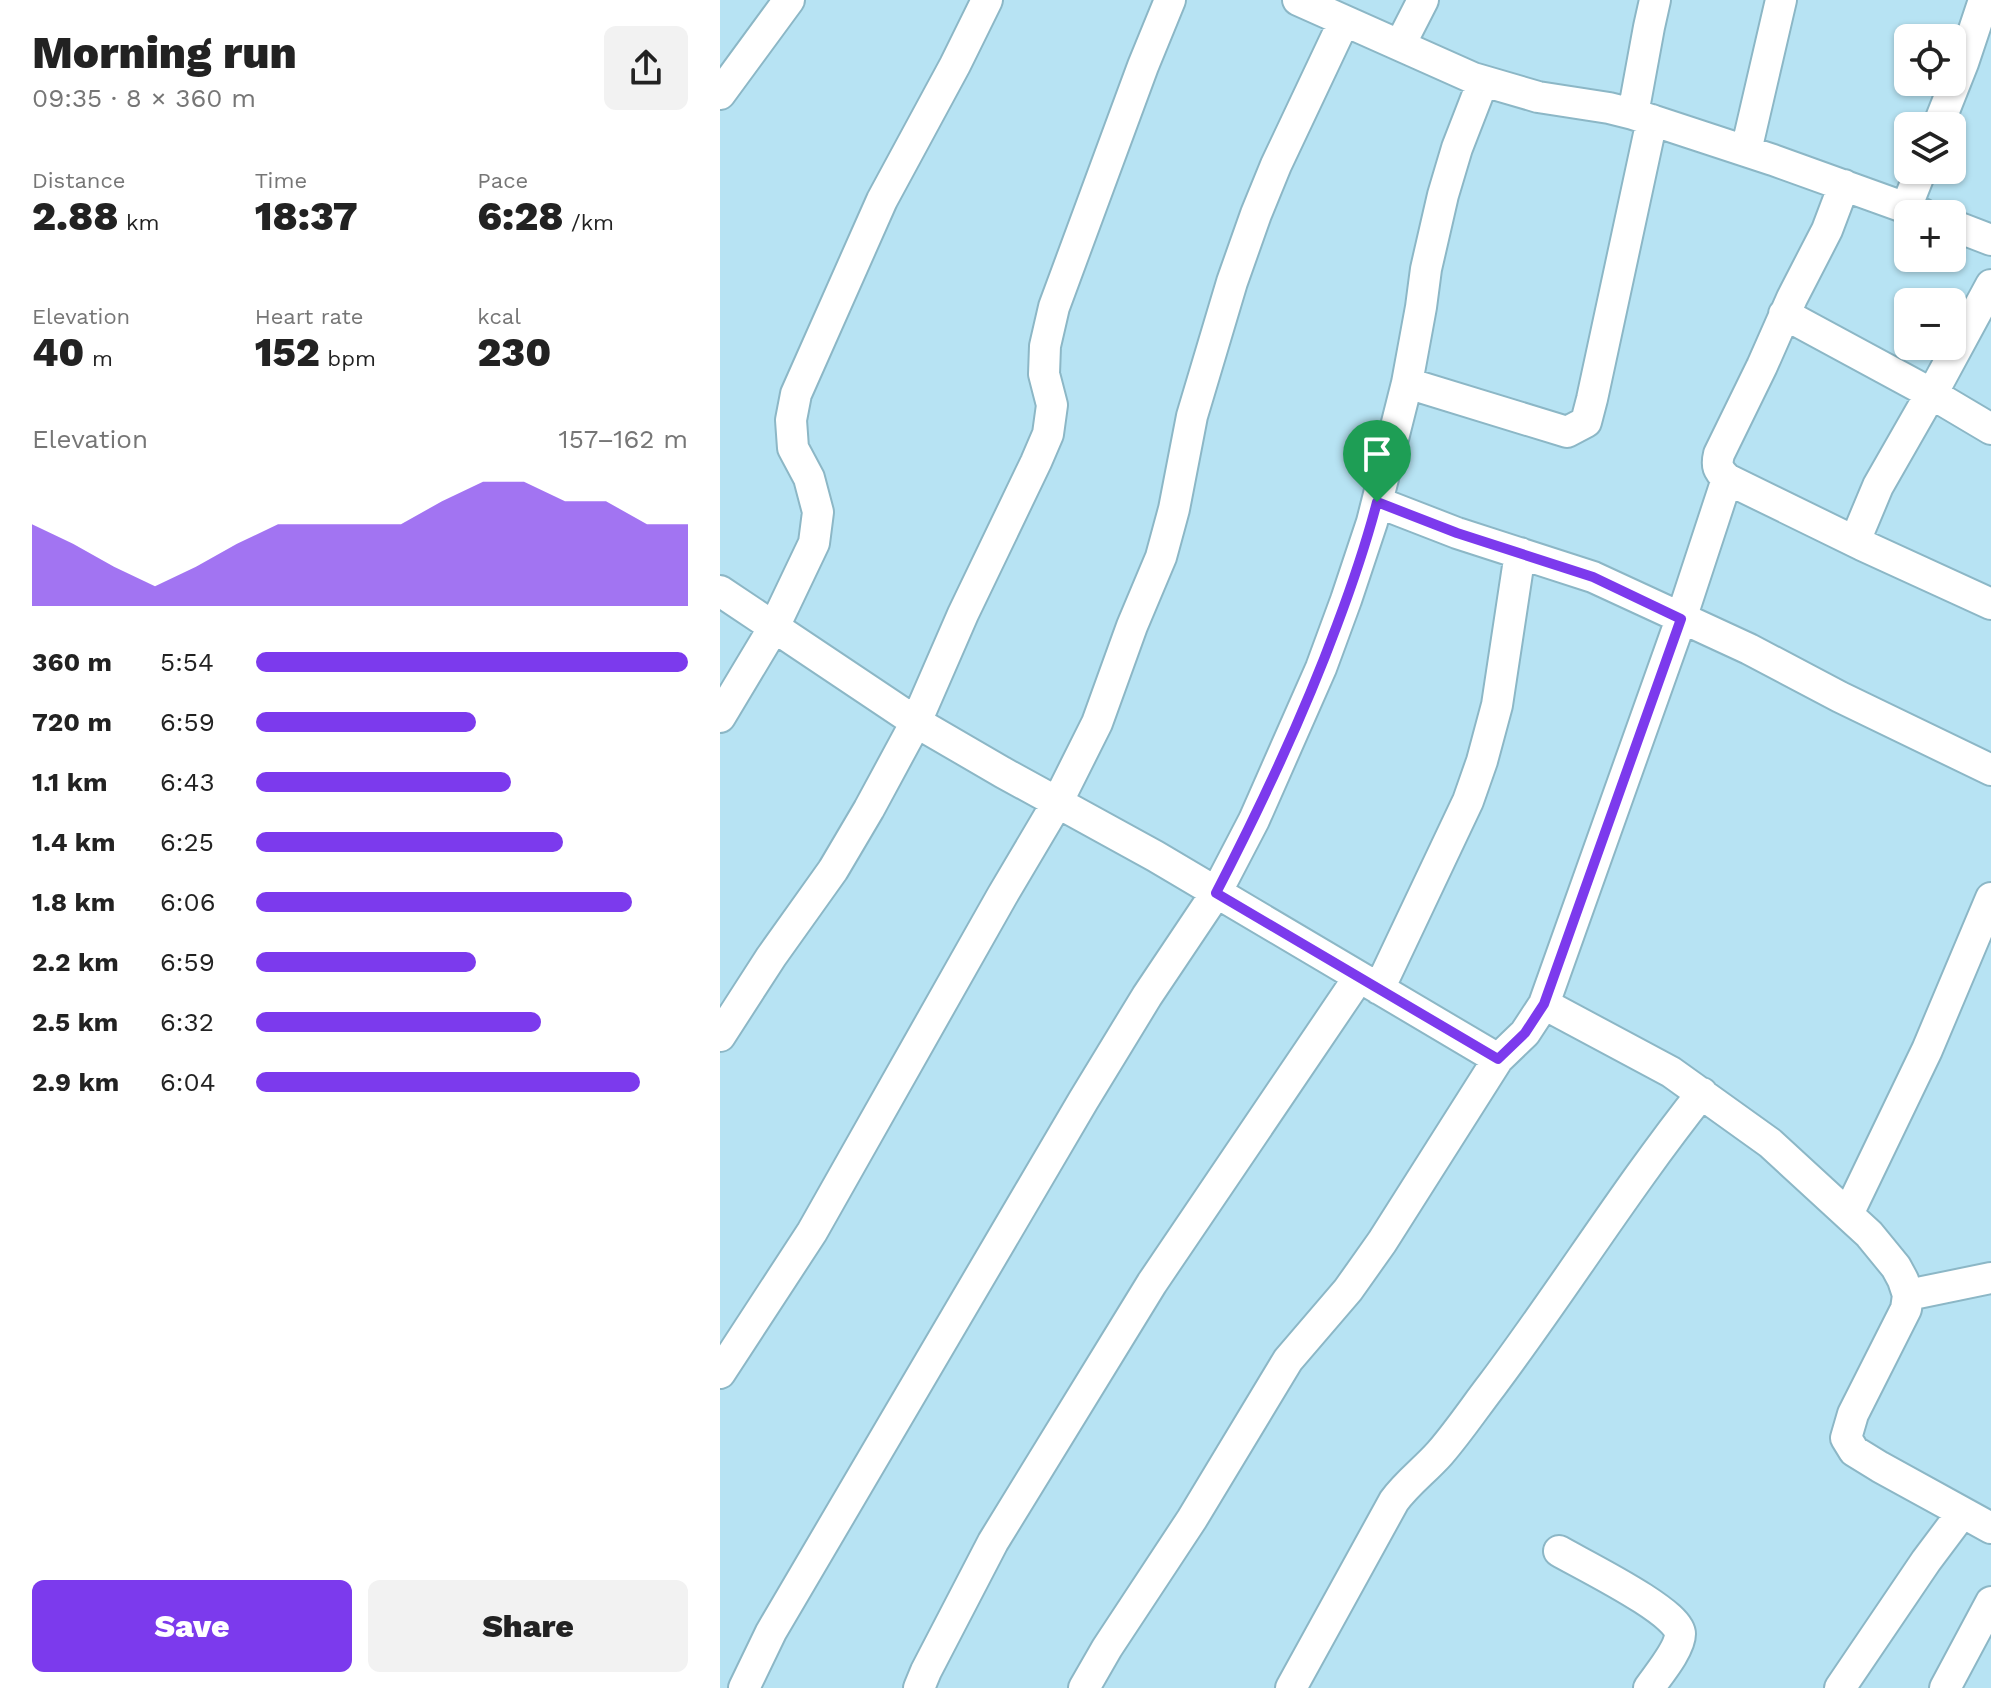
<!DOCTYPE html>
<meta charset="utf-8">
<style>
body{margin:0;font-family:"Work Sans",sans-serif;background:#f2f2f2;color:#222;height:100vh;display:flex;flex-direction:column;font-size:30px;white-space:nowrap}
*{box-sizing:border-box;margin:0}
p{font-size:26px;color:#767676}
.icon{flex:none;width:44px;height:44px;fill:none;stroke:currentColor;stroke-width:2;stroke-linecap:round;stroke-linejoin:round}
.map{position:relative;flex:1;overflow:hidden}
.panel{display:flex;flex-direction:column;background:#fff;width:720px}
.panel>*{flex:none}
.controls{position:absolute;left:1174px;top:24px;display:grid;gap:16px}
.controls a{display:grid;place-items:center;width:72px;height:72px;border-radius:12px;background:#fff;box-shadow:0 2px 6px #0004;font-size:40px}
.pin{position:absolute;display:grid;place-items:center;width:68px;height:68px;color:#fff;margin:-82px -34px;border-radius:50% 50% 50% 0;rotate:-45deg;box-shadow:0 0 8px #0007}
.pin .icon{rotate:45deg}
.round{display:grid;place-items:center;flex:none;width:84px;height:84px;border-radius:12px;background:#f2f2f2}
.summary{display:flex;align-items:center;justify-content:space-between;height:136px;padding:0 32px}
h1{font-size:44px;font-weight:800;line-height:60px}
.metrics{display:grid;grid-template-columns:repeat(3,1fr);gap:12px;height:136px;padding:8px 32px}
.metrics div{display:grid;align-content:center}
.metrics b{font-size:40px;font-weight:800}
.metrics small{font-size:22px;font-weight:400}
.metrics p{font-size:22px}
.chart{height:224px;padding:16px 32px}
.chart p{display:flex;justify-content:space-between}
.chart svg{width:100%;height:144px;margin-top:8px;fill:#7c3aed;opacity:.7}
.cta{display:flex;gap:16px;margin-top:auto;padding:16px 32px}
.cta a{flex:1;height:92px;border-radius:12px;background:#7c3aed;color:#fff;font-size:32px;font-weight:800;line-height:92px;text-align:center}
.cta a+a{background:#f2f2f2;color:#222}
ul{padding:0 32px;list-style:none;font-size:26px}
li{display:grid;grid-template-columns:128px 96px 1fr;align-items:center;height:60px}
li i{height:20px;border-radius:10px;background:#7c3aed}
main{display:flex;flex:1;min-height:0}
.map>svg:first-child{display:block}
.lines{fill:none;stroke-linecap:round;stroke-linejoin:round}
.minor-casing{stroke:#8cb7c6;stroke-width:34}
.minor{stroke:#fff;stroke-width:30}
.route-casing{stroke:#fff;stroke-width:16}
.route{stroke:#7c3aed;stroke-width:10}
</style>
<main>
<section class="panel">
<div class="summary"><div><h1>Morning run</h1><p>09:35 · 8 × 360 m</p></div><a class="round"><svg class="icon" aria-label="share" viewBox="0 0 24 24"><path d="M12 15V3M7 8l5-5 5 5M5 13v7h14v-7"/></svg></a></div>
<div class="metrics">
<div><p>Distance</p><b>2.88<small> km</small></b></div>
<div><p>Time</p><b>18:37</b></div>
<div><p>Pace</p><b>6:28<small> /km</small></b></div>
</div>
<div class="metrics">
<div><p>Elevation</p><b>40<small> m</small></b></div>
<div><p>Heart rate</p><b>152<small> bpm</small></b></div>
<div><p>kcal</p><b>230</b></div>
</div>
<div class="chart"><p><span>Elevation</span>157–162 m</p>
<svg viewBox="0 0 160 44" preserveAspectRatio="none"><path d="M0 44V19L10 25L20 32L30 38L40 32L50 25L60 19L70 19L80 19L90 19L100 12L110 6L120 6L130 12L140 12L150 19L160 19V44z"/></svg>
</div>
<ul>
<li><b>360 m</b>5:54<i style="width:100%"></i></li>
<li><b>720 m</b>6:59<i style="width:51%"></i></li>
<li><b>1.1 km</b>6:43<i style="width:59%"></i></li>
<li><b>1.4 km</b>6:25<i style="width:71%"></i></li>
<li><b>1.8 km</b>6:06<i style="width:87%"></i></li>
<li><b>2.2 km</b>6:59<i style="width:51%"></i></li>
<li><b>2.5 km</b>6:32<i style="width:66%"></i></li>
<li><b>2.9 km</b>6:04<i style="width:89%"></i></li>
</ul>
<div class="cta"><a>Save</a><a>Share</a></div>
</section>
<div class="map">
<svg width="1271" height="1688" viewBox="0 0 1271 1688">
<rect width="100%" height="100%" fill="#b7e3f3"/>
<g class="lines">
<g class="minor-casing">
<path id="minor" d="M578 0 753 78 818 97 889 108 913 114 1053 160 1203 214
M680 45 703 0
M0 94 69 0
M913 114 929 27 935 0
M1218 126 1243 63 1264 0
M1026 151 1061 0
M1124 185 1107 230 1072 298 1042 366 999 454C996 466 998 470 1007 479L1142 545 1271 604
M1186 208 1201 170
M1232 225 1271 240
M1064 314 1212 394 1271 429
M687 383 847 432 866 422 872 399 932 120
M657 502 737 533 873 577 1029 649 1120 697 1271 770
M1135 541 1158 486 1206 402 1212 394 1271 285
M0 591 196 722 282 772 435 856 778 1059 805 1033 824 1004 951 1072 1050 1143 1149 1234 1176 1267 1183 1280 1188 1295 1186 1309 1133 1414 1126 1438 1134 1451 1160 1467 1271 1528
M0 717 54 627 94 543 98 512 89 478 73 448 71 420 76 394 162 200 235 65 267 0
M659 989 748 801 762 761 777 705 800 553
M824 1004 961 619 1007 479
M0 1036 51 957 113 870 149 809 196 722 243 614 316 462 328 434 332 405 324 374 325 346 334 307 423 66 450 0
M1128 1214 1207 1050 1271 898
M1188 1295 1271 1278
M0 1373 92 1232 282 896 337 803 377 723 412 626 441 557 454 509 472 416 512 282 536 214 556 165 624 21
M839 1551C861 1564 960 1612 960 1634 960 1649 938 1675 929 1688
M24 1688 51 1632 363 1101 427 996 496 893 534 820 601 668 626 600 652 522 687 383 701 307 706 269 723 195 737 148 763 81
M199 1688 206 1671 273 1542 432 1283 639 977
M364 1688 387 1648 472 1519 568 1360 628 1290 662 1242 778 1059
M571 1688 674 1501C687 1483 705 1470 720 1453 739 1431 755 1407 772 1385 844 1289 907 1187 982 1093
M1120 1688 1206 1561 1242 1513
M1225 1688 1271 1602"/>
</g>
<use href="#minor" class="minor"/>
</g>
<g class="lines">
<g class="route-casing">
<path id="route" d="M657 502 737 533 873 577 961 619 824 1004 805 1033 778 1059 496 893C541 806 583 717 617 625 632 585 646 544 657 502Z"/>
</g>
<use href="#route" class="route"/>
</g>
</svg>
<div class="controls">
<a><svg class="icon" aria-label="locate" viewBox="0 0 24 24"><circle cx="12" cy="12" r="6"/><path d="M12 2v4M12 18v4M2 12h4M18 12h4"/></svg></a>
<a><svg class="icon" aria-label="layers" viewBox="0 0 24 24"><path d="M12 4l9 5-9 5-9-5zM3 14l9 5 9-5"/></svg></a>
<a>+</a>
<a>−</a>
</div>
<div class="pin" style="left:657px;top:502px;background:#1e9e55"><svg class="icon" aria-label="arrive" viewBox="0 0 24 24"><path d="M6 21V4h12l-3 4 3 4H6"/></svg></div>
</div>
</main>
